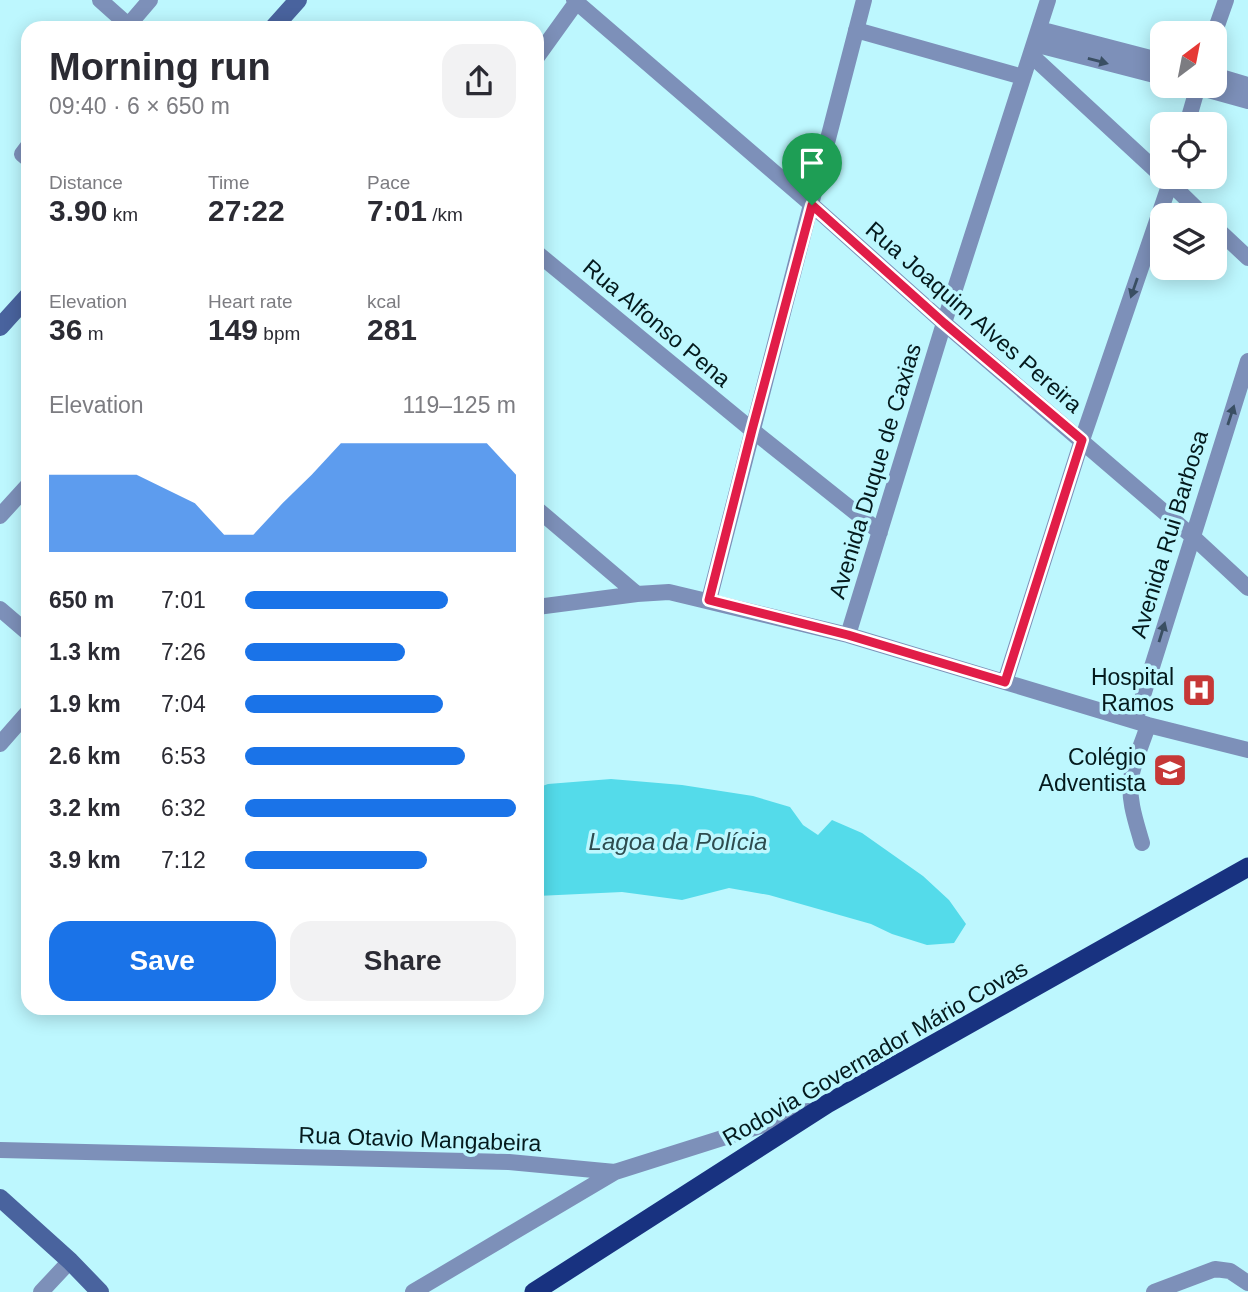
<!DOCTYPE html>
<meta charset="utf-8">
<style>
body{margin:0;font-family:Helvetica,sans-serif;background:#f2f2f3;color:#2b2b33;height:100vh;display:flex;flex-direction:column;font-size:26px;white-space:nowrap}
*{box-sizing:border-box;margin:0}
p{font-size:23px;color:#7c7c81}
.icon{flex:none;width:38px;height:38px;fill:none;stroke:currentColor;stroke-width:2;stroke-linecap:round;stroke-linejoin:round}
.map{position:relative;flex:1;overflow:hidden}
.drawer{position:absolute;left:21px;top:21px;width:523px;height:994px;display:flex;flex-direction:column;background:#fff;border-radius:21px;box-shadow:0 4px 18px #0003}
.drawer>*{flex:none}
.needle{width:46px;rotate:32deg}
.fabs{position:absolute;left:1150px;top:21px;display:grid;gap:14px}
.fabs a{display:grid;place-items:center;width:77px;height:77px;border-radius:14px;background:#fff;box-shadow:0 4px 18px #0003;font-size:35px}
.pin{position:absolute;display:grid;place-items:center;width:60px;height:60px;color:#fff;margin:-72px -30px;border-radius:50% 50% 50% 0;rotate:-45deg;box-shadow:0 0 7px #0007}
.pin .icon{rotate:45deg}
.round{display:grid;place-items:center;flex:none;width:74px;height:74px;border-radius:21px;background:#f2f2f3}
.headline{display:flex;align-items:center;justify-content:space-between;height:119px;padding:0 28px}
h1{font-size:38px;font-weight:700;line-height:52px}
.metrics{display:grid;grid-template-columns:repeat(3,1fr);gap:10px;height:119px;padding:7px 28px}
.metrics div{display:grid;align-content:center}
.metrics b{font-size:30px;font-weight:700}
.metrics small{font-size:19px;font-weight:400}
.metrics p{font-size:19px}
.chart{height:196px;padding:14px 28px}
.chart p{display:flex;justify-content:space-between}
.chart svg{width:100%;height:126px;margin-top:7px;fill:#1a73e8;opacity:.7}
.cta{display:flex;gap:14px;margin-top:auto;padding:14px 28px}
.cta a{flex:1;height:80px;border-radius:21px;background:#1a73e8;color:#fff;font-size:28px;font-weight:700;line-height:80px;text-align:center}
.cta a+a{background:#f2f2f3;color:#2b2b33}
ul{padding:0 28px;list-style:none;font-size:23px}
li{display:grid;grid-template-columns:112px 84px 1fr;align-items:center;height:52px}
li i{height:18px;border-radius:9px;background:#1a73e8}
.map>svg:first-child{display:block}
.water{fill:#54dbea}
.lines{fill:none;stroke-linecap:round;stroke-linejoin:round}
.minor{stroke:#7d90b9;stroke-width:16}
.secondary{stroke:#49639e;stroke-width:18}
.trunk{stroke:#183280;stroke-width:19}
.oneway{fill:#3a4f63}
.route-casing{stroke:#fff;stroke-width:14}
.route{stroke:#e11d48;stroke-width:9}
.labels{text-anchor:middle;stroke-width:7;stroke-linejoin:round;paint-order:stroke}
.street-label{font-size:23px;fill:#041a1d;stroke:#bdf7fe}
.poi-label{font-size:23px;fill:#041a1d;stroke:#bdf7fe;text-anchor:end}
.water-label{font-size:24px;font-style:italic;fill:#2e4c4f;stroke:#bdf7fe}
</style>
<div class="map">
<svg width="1248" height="1292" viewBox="0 0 1248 1292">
<rect width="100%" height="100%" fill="#bdf7fe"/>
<path class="water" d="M611 779 682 785 753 796 790 807 803 825 818 835 832 820 862 833 923 876 949 900 966 924 954 943 927 945 892 934 871 924 769 895 729 888 682 900 622 892 537 896V788L548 784Z"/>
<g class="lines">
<path class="minor" d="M100 0 128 25
M574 0 812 205 944 323 1192 536 1248 588
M126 28 150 0
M1039 29 1162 61
M856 30 1023 77
M1214 34 1226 0
M1034 44 1162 77
M1031 55 1162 176
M537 57 578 0
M1214 75 1248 85
M1194 86 1248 101
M1187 124 1198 86
M28 146 22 154 28 159
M1165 178 1203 215
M1214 226 1248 258
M537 253 752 430 880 532
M537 509 637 594
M0 516 28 485
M709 600C759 400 813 200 864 0
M537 607 637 594 669 592 848 635 1148 725 1248 750
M0 609 28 633
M848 635 944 323 1048 0
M1005 682 1082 440 1172 177
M1135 721 1248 361
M0 744 28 712
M1142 843C1136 822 1128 800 1131 778 1134 760 1143 742 1148 725
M0 1150 509 1162 615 1172 808 1111
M41 1292 70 1261
M413 1292 615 1172
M1154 1292 1215 1269 1230 1271 1248 1283"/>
<path class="secondary" d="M273 28 298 0
M0 327 28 296
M0 1198 70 1261 100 1292"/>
<path class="trunk" d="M534 1292 827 1104 1248 867"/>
</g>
<defs><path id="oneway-solid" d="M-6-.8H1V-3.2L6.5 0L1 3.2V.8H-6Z" transform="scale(1.75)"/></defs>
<g class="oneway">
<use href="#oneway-solid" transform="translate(1098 61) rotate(15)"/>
<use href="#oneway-solid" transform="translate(1134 288) rotate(109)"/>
<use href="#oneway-solid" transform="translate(1231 415) rotate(-72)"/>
<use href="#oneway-solid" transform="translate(1162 632) rotate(-73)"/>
</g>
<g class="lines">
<g class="route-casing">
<path id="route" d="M812 205 944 323 1082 440 1005 682 848 635 709 600 752 430Z"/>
</g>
<use href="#route" class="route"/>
</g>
<defs>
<g id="hospital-square" transform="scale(1.75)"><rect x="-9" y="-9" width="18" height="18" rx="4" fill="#c63837" stroke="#bdf7fe"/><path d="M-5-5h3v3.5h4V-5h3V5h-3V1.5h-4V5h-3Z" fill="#fff"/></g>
<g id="school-square" transform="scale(1.75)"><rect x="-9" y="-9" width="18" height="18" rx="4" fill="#c63837" stroke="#bdf7fe"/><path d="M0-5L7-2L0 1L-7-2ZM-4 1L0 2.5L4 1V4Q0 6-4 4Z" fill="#fff"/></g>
</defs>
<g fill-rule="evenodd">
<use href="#hospital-square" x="1199" y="690"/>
<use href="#school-square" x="1170" y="770"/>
</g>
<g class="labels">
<g class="street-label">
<text transform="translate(974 317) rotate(41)" y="8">Rua Joaquim Alves Pereira</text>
<text transform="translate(657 323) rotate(40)" y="8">Rua Alfonso Pena</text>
<text transform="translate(875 471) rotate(-73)" y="8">Avenida Duque de Caxias</text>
<text transform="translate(1169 534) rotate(-73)" y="8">Avenida Rui Barbosa</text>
<text transform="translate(875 1053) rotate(-30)" y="8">Rodovia Governador Mário Covas</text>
<text transform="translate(420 1139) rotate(2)" y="8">Rua Otavio Mangabeira</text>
</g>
<g class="poi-label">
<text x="1174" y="685">Hospital<tspan x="1174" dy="26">Ramos</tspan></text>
<text x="1146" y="765">Colégio<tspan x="1146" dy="26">Adventista</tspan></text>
</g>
<g class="water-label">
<text x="678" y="850">Lagoa da Polícia</text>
</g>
</g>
</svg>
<div class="fabs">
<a><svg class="needle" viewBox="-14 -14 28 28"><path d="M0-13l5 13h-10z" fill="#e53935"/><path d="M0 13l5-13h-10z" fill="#7c7c81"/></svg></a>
<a><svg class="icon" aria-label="locate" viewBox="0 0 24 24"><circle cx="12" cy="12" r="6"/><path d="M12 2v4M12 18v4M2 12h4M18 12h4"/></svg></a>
<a><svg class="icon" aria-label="layers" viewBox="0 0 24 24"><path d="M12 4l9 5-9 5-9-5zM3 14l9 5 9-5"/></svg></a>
</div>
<div class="pin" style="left:812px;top:205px;background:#1e9e55"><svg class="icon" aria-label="arrive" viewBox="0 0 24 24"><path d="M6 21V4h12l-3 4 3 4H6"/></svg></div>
<section class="drawer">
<div class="headline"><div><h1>Morning run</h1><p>09:40 · 6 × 650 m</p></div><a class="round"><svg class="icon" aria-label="share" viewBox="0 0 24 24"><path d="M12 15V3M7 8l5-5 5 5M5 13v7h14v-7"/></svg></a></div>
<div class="metrics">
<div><p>Distance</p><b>3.90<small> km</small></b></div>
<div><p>Time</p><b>27:22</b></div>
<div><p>Pace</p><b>7:01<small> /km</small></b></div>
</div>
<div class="metrics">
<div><p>Elevation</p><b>36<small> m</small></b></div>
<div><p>Heart rate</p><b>149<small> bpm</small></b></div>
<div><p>kcal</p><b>281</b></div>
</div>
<div class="chart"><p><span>Elevation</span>119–125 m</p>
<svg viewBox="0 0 160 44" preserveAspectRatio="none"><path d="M0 44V17L10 17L20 17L30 17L40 22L50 27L60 38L70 38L80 27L90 17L100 6L110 6L120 6L130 6L140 6L150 6L160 17V44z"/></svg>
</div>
<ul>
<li><b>650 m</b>7:01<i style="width:75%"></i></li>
<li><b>1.3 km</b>7:26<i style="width:59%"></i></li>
<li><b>1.9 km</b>7:04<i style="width:73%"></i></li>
<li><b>2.6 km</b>6:53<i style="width:81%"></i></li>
<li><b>3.2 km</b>6:32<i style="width:100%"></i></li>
<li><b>3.9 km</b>7:12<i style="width:67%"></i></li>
</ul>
<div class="cta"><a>Save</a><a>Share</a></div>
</section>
</div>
